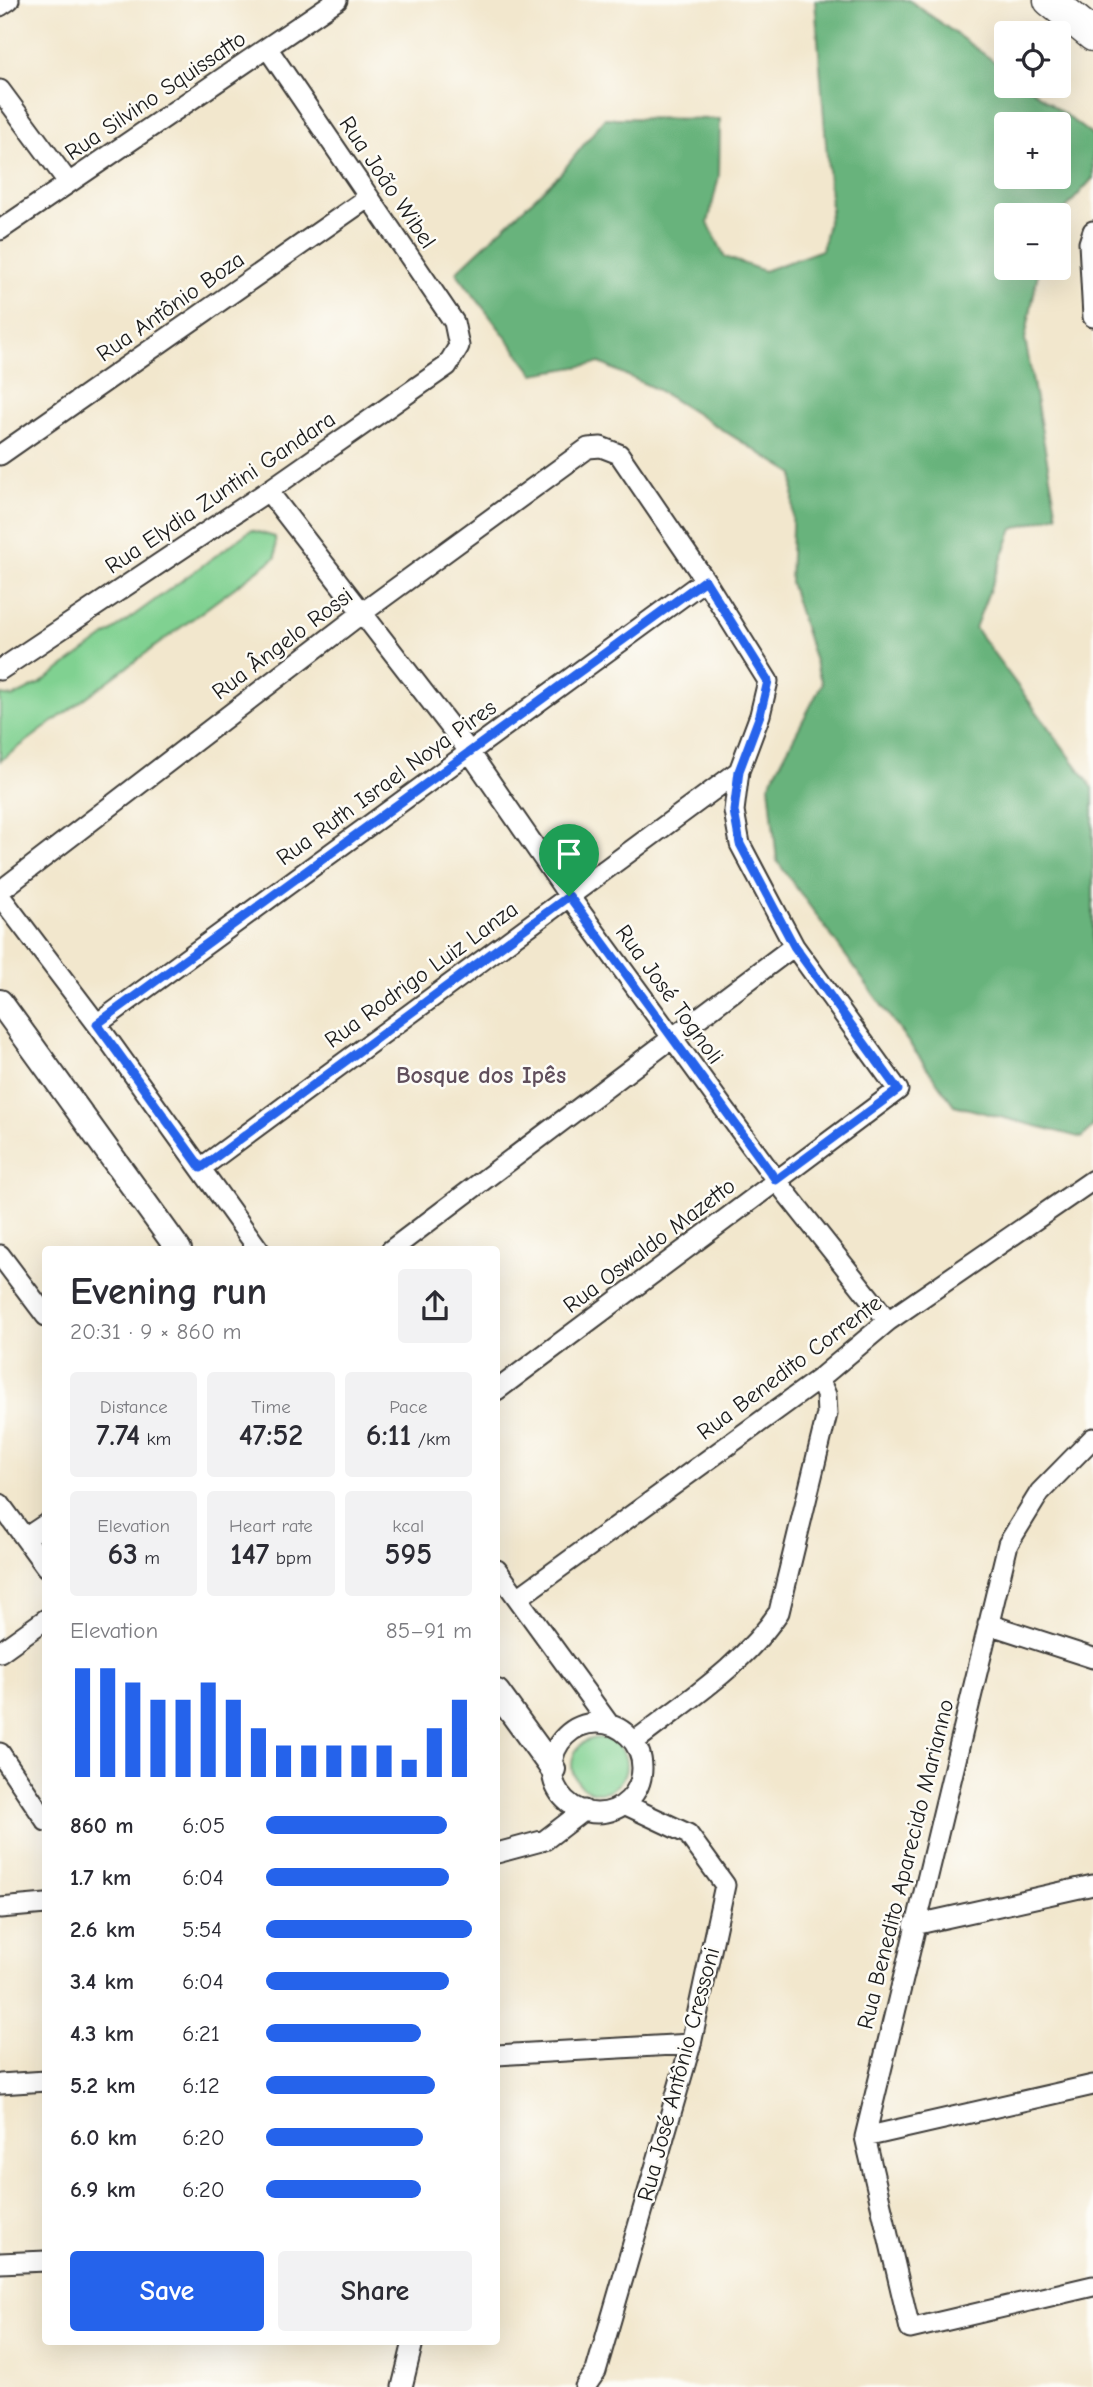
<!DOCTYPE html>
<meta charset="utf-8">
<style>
body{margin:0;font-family:"Comic Neue",sans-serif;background:#f2f2f3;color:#2b2b33;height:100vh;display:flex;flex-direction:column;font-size:26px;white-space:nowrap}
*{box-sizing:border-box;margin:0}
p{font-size:23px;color:#7c7c81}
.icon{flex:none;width:38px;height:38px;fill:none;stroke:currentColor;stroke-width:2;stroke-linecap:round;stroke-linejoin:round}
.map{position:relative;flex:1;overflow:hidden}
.drawer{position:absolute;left:42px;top:1246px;width:458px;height:1099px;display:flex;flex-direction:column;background:#fff;border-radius:7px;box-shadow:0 7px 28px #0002}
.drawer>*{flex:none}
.controls{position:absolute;left:994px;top:21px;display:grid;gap:14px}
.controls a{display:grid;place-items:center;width:77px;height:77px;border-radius:7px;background:#fff;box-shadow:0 7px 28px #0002;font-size:35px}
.pin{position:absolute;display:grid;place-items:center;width:60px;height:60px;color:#fff;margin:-72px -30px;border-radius:50% 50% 50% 0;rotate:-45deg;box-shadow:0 0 7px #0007}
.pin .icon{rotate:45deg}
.round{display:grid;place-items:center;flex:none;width:74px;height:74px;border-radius:7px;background:#f2f2f3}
.summary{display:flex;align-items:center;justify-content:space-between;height:119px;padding:0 28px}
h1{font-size:38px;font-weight:700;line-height:52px}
.figures{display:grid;grid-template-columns:repeat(3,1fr);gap:10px;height:119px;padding:7px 28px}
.figures div{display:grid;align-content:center;border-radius:7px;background:#f2f2f3;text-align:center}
.figures b{font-size:30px;font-weight:700}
.figures small{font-size:19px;font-weight:400}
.figures p{font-size:19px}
.chart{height:196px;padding:14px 28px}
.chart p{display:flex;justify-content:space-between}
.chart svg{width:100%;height:126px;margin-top:7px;stroke:#2563eb;stroke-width:6}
.button{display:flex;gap:14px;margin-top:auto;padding:14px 28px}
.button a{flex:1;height:80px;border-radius:7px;background:#2563eb;color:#fff;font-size:28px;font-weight:700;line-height:80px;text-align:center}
.button a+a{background:#f2f2f3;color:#2b2b33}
ul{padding:0 28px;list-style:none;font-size:23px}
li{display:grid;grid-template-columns:112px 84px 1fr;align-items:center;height:52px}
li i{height:18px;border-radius:9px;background:#2563eb}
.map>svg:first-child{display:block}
.green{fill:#80d191;stroke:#4e7656;stroke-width:2}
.forest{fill:#68b37b;stroke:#42684c;stroke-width:2;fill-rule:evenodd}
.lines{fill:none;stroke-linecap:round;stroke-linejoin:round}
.minor-casing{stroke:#3c3a37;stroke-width:23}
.tertiary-casing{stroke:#3c3a37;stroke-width:28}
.primary-casing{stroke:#3c3a37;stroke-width:35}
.minor{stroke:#fff;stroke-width:19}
.tertiary{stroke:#fff;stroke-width:24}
.primary{stroke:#fff;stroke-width:32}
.route-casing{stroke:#fff;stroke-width:14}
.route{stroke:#2563eb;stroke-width:9}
.labels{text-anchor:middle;stroke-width:5;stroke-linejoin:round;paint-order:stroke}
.street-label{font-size:23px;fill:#1c1c1c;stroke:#fdfcf7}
.neighbourhood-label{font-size:24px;font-weight:bold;fill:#604f5c;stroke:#fdfcf7}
</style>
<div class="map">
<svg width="1093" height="2387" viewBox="0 0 1093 2387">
<rect width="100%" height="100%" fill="#fdfcf7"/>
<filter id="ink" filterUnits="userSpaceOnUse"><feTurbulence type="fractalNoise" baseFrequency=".0143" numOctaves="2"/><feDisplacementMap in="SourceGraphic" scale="14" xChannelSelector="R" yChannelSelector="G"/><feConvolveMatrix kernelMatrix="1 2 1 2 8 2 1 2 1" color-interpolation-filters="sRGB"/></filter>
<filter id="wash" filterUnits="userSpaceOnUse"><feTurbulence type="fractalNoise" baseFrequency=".00686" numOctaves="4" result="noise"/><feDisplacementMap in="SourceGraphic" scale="28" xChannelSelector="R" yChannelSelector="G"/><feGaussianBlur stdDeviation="1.57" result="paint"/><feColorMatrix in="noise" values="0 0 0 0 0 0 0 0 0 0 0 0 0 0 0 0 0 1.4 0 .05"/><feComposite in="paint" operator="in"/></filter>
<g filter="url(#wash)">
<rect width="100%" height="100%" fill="#f2e7cd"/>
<path class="green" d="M251 530 275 537 276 557 0 761V695L13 697 41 683Z
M572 1765a27 27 0 1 1 54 0a27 27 0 1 1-54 0Z"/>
<path class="forest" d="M815 0H909L1006 70V86H1027L1093 136V178L1059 216 1006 215V268H1039L1025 339 1057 515 1013 529 975 628 1093 788V1126L1082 1138 954 1105 777 861 769 785 822 684 790 582 794 474 656 389 600 363 534 374 456 272 561 173 605 118 720 119 719 176 708 223 725 257 764 271 822 250 831 209ZM1006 124H1059V177H1006Z"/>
</g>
<g filter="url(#ink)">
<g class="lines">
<g class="minor-casing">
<path id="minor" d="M0 6 9 0
M0 90 68 182
M0 230 337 0
M1093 231 1089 243 1093 317
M0 455 369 197
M268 491 469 751 569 896 776 1180 888 1321
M0 670 268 491 447 366 459 346 454 322 268 49
M0 891 362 613 588 448 601 447 619 454 705 580 768 681 760 715 739 771 734 811 740 844 794 946 898 1090 497 1390
M0 896 97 1024 259 1250
M97 1024 705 580
M201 1168 739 771
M391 1250 794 946
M0 1255 46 1316
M1093 1438 1040 1492 1008 1544 865 2137 910 2329 1093 2286
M0 1504 46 1567
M25 1538 46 1524
M497 1570 609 1724
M518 1598 819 1379 888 1321 1093 1180
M988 1624 1093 1658
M0 1652 46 1619
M552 1768a45 45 0 1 1 90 0a45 45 0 1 1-90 0Z
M634 1742C685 1702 743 1666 779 1612L827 1414 826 1395 819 1379
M0 1753 46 1821
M497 1853 545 1840 584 1810
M0 1908 46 1904
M914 1925 1093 1885
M497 2055 691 2044
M0 2084 46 2081
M865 2137 1093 2085
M0 2263 46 2261
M402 2387 413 2342
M585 2387 596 2371 691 2044 725 1885 688 1834 624 1804"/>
</g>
<g class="tertiary-casing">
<path id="tertiary" d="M0 1002 179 1250
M497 1692 553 1769"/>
</g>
<g class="primary-casing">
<path id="primary" d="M1050 0 1093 35"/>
</g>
<use href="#minor" class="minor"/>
<use href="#tertiary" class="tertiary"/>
<use href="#primary" class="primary"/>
</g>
</g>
<g class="lines" filter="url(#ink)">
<g class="route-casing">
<path id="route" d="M705 580 768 681 760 715 739 771 734 811 740 844 794 946 898 1090 776 1180 569 896 201 1168 97 1024Z"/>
</g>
<use href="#route" class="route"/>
</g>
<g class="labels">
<g class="street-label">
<text transform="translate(155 95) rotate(-34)" y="8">Rua Silvino Squissatto</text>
<text transform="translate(388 182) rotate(56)" y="8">Rua João Wibel</text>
<text transform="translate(170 306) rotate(-35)" y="8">Rua Antônio Boza</text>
<text transform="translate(220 492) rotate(-34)" y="8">Rua Elydia Zuntini Gandara</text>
<text transform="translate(282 643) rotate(-37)" y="8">Rua Ângelo Rossi</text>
<text transform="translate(386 782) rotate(-36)" y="8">Rua Ruth Israel Noya Pires</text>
<text transform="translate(421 974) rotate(-36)" y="8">Rua Rodrigo Luiz Lanza</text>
<text transform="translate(670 994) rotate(54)" y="8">Rua José Tognoli</text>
<text transform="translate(649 1245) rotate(-37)" y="8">Rua Oswaldo Mazetto</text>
<text transform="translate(789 1367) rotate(-37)" y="8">Rua Benedito Corrente</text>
<text transform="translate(905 1864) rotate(-76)" y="8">Rua Benedito Aparecido Marianno</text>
<text transform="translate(678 2074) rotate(-75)" y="8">Rua José Antônio Cressoni</text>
</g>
<g class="neighbourhood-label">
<text x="481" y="1083">Bosque dos Ipês</text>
</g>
</g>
</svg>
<div class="controls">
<a><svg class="icon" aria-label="locate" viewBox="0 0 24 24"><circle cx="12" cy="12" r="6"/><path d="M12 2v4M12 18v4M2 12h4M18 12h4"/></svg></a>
<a>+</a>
<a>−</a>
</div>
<div class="pin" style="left:569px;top:896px;background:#1e9e55"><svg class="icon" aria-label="arrive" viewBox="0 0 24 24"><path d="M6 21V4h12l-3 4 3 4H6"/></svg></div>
<section class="drawer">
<div class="summary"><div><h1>Evening run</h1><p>20:31 · 9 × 860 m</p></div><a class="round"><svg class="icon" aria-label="share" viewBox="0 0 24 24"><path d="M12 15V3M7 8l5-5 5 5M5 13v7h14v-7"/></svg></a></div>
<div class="figures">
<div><p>Distance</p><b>7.74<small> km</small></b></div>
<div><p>Time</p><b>47:52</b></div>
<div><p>Pace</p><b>6:11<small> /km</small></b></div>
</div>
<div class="figures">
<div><p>Elevation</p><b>63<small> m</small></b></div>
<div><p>Heart rate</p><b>147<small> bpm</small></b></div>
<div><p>kcal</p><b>595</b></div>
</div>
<div class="chart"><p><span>Elevation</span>85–91 m</p>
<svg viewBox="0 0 160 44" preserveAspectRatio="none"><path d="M5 44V6M15 44V6M25 44V11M35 44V17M45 44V17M55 44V11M65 44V17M75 44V27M85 44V33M95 44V33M105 44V33M115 44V33M125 44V33M135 44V38M145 44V27M155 44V17"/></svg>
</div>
<ul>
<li><b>860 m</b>6:05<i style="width:88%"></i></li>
<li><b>1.7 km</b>6:04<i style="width:89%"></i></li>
<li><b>2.6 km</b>5:54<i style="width:100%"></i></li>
<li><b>3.4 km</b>6:04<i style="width:89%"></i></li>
<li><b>4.3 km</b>6:21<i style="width:75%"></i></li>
<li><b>5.2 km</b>6:12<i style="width:82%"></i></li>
<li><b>6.0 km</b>6:20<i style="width:76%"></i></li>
<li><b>6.9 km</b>6:20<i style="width:75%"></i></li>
</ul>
<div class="button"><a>Save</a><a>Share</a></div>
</section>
</div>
